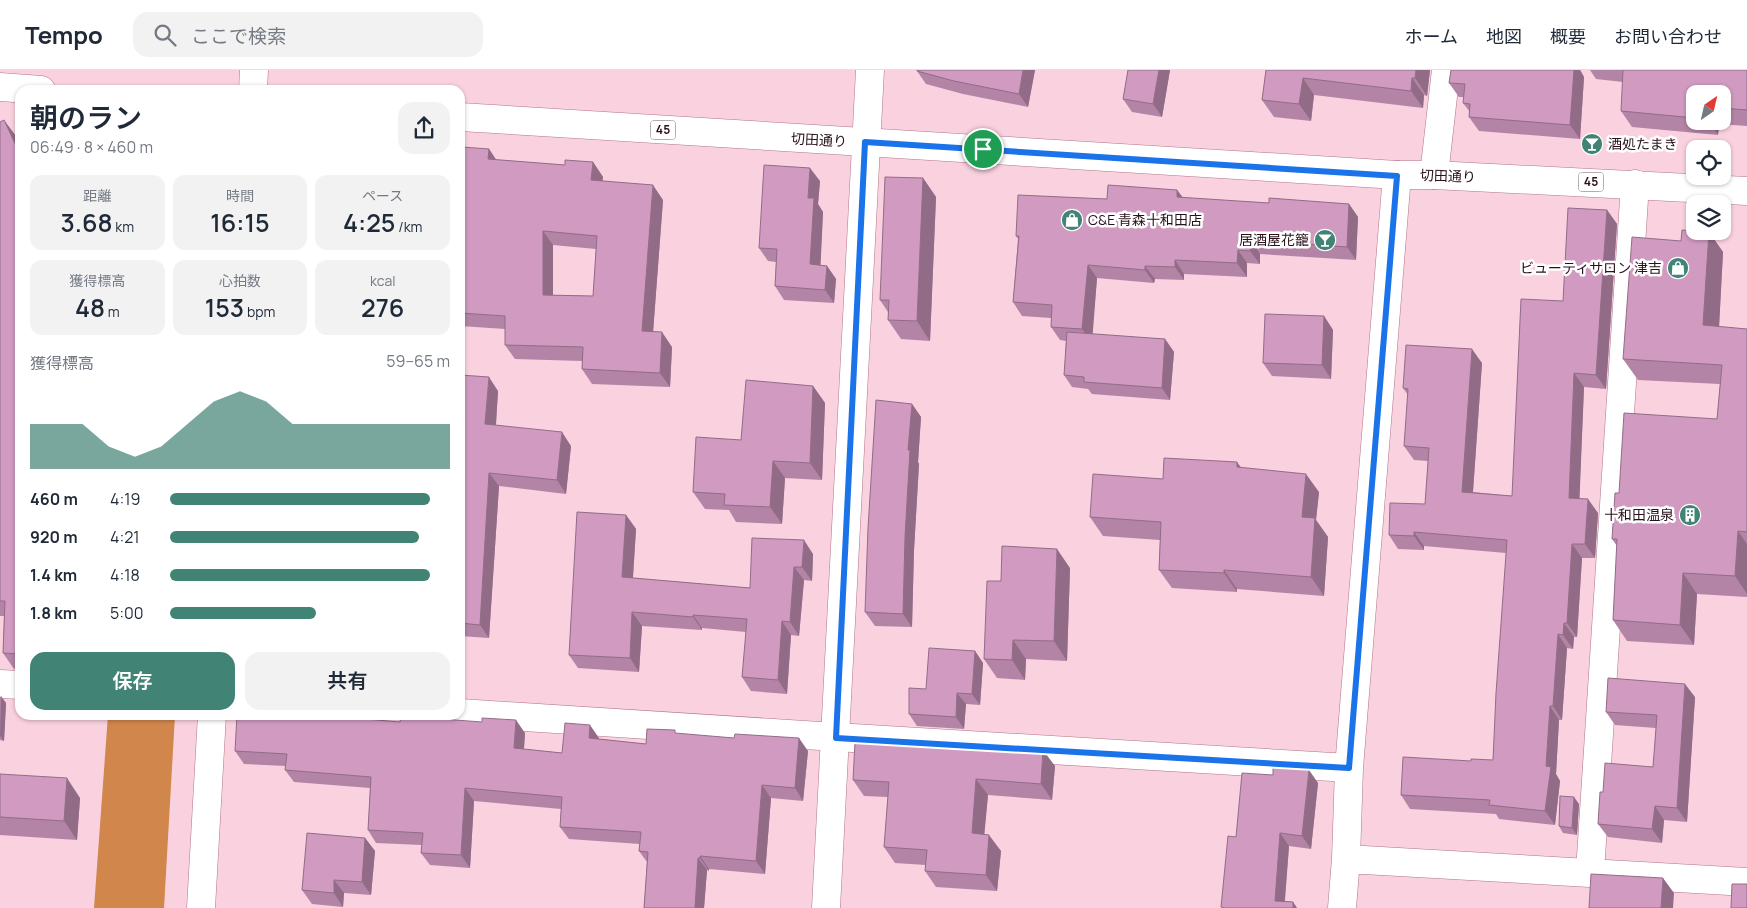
<!DOCTYPE html>
<html lang="ja">
<meta charset="utf-8">
<style>
body{margin:0;font-family:Manrope,"Noto Sans JP",sans-serif;background:#f2f2f3;color:#1f2937;height:100vh;display:flex;flex-direction:column;font-size:19px;white-space:nowrap}
*{box-sizing:border-box;margin:0}
p{font-size:16px;color:#747a83}
.icon{flex:none;width:28px;height:28px;fill:none;stroke:currentColor;stroke-width:2;stroke-linecap:round;stroke-linejoin:round}
.map{position:relative;flex:1;overflow:hidden}
.sheet{position:absolute;left:15px;top:15px;width:450px;height:635px;display:flex;flex-direction:column;background:#fff;border-radius:15px;box-shadow:0 1px 4px #0004}
.sheet>*{flex:none}
.needle{width:32px;rotate:34deg}
.fabs{position:absolute;left:1686px;top:15px;display:grid;gap:10px}
.fabs a{display:grid;place-items:center;width:45px;height:45px;border-radius:10px;background:#fff;box-shadow:0 1px 4px #0004;font-size:25px}
.pin{position:absolute;display:grid;place-items:center;width:42px;height:42px;color:#fff;margin:-21px;border:2px solid #fff;border-radius:50%;box-shadow:0 1px 5px #0007}
.round{display:grid;place-items:center;flex:none;width:52px;height:52px;border-radius:15px;background:#f2f2f3}
.overview{display:flex;align-items:center;justify-content:space-between;height:85px;padding:0 15px}
h1{font-size:28px;font-weight:600;line-height:38px}
.metrics{display:grid;grid-template-columns:repeat(3,1fr);gap:8px;height:85px;padding:5px 15px}
.metrics div{display:grid;align-content:center;border-radius:12px;background:#f2f2f3;text-align:center}
.metrics b{font-size:25px;font-weight:600}
.metrics small{font-size:14px;font-weight:400}
.metrics p{font-size:14px}
.chart{height:140px;padding:10px 15px}
.chart p{display:flex;justify-content:space-between}
.chart svg{width:100%;height:90px;margin-top:5px;fill:#418374;opacity:.7}
.action{display:flex;gap:10px;margin-top:auto;padding:10px 15px}
.action a{flex:1;height:58px;border-radius:15px;background:#418374;color:#fff;font-size:20px;font-weight:600;line-height:58px;text-align:center}
.action a+a{background:#f2f2f3;color:#1f2937}
ul{padding:0 15px;list-style:none;font-size:16px}
li{display:grid;grid-template-columns:80px 60px 1fr;align-items:center;height:38px}
li i{height:12px;border-radius:6px;background:#418374}
header{display:flex;align-items:center;gap:30px;box-sizing:border-box;height:70px;padding:0 25px;background:#fff;border-bottom:1px solid #e0e1e3}
header strong{font-size:24px}
nav{display:flex;gap:28px;margin-inline-start:auto;font-size:18px}
.search{width:350px;height:45px;background:#f2f2f3;display:flex;align-items:center;gap:12px;box-sizing:border-box;padding:0 18px;border-radius:15px;color:#747a83;font-size:19px}
.map>svg:first-child{display:block}
.forest{fill:#d1864b}
.lines{fill:none;stroke-linecap:round;stroke-linejoin:round}
.street-casing{stroke:#b2758b;stroke-width:29}
.secondary-casing{stroke:#b2758b;stroke-width:29}
.primary-casing{stroke:#b2758b;stroke-width:29}
.street{stroke:#fff;stroke-width:28}
.secondary{stroke:#fff;stroke-width:28}
.primary{stroke:#fff;stroke-width:28}
.wall{fill:#b384a6;fill-rule:evenodd}
.shaded-wall{fill:#926c87}
.building{fill:#d09ac1;stroke:#926c87;fill-rule:evenodd}
.route-casing{stroke:#fff;stroke-width:10}
.route{stroke:#1a73e8;stroke-width:6}
.labels{text-anchor:middle;stroke-width:5;stroke-linejoin:round;paint-order:stroke}
.shield{fill:#fff;stroke:#68585f;stroke-width:1}
.shield-label{font-size:12px;font-weight:bold;fill:#28111a}
.street-label{font-size:14px;fill:#28111a;stroke:#fff}
.poi-label{font-size:14px;fill:#28111a;stroke:#fff;text-anchor:end}
</style>
<header>
<strong>Tempo</strong>
<div class="search"><svg class="icon" aria-label="search" viewBox="0 0 24 24"><circle cx="10" cy="10" r="6"/><path d="M15 15l6 6"/></svg>ここで検索</div>
<nav><a>ホーム</a><a>地図</a><a>概要</a><a>お問い合わせ</a></nav>
</header>
<div class="map">
<svg width="1747" height="838" viewBox="0 0 1747 838">
<rect width="100%" height="100%" fill="#fad1de"/>
<path class="forest" d="M108 645H175L164 838H94Z"/>
<g class="lines">
<g class="street-casing">
<path id="street" d="M1434 105 1446 0
M0 614 20 615
M460 643 836 667 1349 698
M1346 789 1747 812
M1590 802 1635 114
M1342 838 1346 789 1349 698 1397 105"/>
</g>
<g class="secondary-casing">
<path id="secondary" d="M253 20 254 0
M201 838 212 645
M826 838 870 0"/>
</g>
<g class="primary-casing">
<path id="primary" d="M0 17 41 20
M460 47 1397 105H1434L1747 121"/>
</g>
<use href="#street" class="street"/>
<use href="#secondary" class="secondary"/>
<use href="#primary" class="primary"/>
</g>
<path class="wall" d="M917 0H1035L1028 37 963 24 926 14 917 1Z
M1128 0H1170L1162 47 1132 42 1123 29Z
M1266 0H1430L1427 26 1424 25 1423 38 1314 25 1311 51 1274 47 1262 30Z
M1451 0H1580L1584 7 1580 69 1479 61 1469 47 1470 42 1463 33 1464 27H1459L1449 13Z
M1590 0H1747V56L1719 54 1718 65 1632 57 1621 41 1623 12 1596 9ZM1695 24H1722V51H1695Z
M0 52 16 66 20 76V599H14L3 583 4 546H0Z
M489 79 496 90 565 95 593 92 603 107 602 111 663 130 653 262 672 277 670 317 592 314 582 299V291L515 289 505 275V259L460 256V103ZM553 175 596 179 593 226 553 225Z
M923 108 936 127 930 271 901 269 888 250V242L880 230Z
M820 111 818 134 823 142 820 195 827 196 836 209 834 233 784 230 775 216 776 192 768 191 759 178Z
M1177 120 1183 128 1269 133 1349 134 1358 147 1356 190 1260 184V194L1247 193V207L1184 204V210L1155 209 1154 213 1097 208 1092 264 1165 269 1174 282 1170 330 1092 324 1088 319 1072 317 1064 305 1066 271 1060 270 1051 257V248L1022 246 1013 232 1018 169 1016 166 1107 129Z
M1607 140 1617 154 1606 319 1584 317 1579 429 1598 443 1595 488H1582L1577 567H1574L1573 579 1567 578 1562 650H1559L1556 704 1560 711 1555 755 1499 749 1496 744 1410 739 1401 725 1471 691 1493 690 1506 483 1424 476V480L1398 479 1389 465 1425 434 1428 391 1414 390 1404 376 1408 325 1403 318 1482 293 1473 422 1512 426 1563 231Z
M1709 162 1723 182 1719 257 1747 259V527L1697 524 1694 575 1627 571 1613 550 1617 476 1612 469 1619 423 1717 349 1720 314 1638 310 1623 289 1681 171Z
M1324 246 1333 260 1331 309 1272 306 1263 293Z
M460 305 498 321 496 355 571 376 566 424 499 416 489 568 460 566Z
M813 316 825 333 822 410 785 408 782 454 736 452 729 440 705 439 693 422 741 370Z
M912 334 921 347 918 392 919 394 914 480 912 557 875 556 865 542Z
M1242 398 1319 422 1316 450 1328 467 1324 526 1237 519V522L1172 518 1159 500 1160 470 1103 466 1090 447 1163 409Z
M626 445 636 459 633 508 750 518 813 484 812 511 804 510 799 566 791 565 787 624 751 621 742 607 746 562 702 558V560L642 556 639 602 578 598 569 585Z
M1070 498 1067 591 1026 589 1025 610 997 608 984 589 1001 511Z
M975 581 983 593 980 635 966 634 964 659 917 656 909 644 926 619Z
M0 626 6 633 4 671 0 670Z
M1695 627 1687 752 1664 750 1662 773 1608 767 1598 754 1603 722 1653 697 1656 658 1615 655 1606 642Z
M525 663 524 679 562 683 599 668V669L646 674 677 664 808 681 803 731 771 728 765 804 709 799V801L707 800 704 838H644L647 792 639 781 640 774 569 769 560 757 561 739 474 731 470 798 430 795 421 783 422 775 376 773 368 760 370 718 294 712 285 700 286 696 244 694 235 681Z
M1055 696 1052 730 988 725 984 764 1001 781 997 821 936 817 925 801 926 795 895 793 884 777 888 727 864 726 853 710Z
M0 704 80 728 77 770 0 765Z
M1318 713 1311 779 1289 776 1285 831 1293 832 1297 838H1222L1236 767Z
M1579 734 1577 765 1563 763 1559 756Z
M365 768 375 781 371 825 344 823 343 837 312 834 302 820Z"/>
<path class="shaded-wall" d="M1023 0H1035L1028 37 1019 24Z
M1159 0H1170L1162 47 1153 34Z
M1416 0H1430L1427 26 1415 8Z
M1574 0H1580L1584 7 1580 69 1570 55Z
M1303 8 1314 25 1311 51 1299 34Z
M1412 8 1424 25 1423 38 1411 21Z
M4 50 16 66 20 76V84Z
M1709 51H1718L1719 54 1718 65Z
M489 79 499 94 488 89Z
M593 92 603 107 601 125 591 110Z
M810 98 820 111 818 134 823 142 820 208 810 194 808 128Z
M923 108 936 127 930 271 917 251Z
M653 115 663 130 652 276 642 261Z
M1177 120 1187 133 1177 127Z
M1349 134 1358 147 1356 190 1347 177Z
M1607 140 1617 154 1606 319 1596 305Z
M543 161 553 175V239L543 225Z
M1709 162 1723 182 1718 276 1703 255Z
M1251 170 1260 184V194L1250 181Z
M1238 180 1247 193V207L1237 193Z
M1175 190 1184 204V210L1175 197Z
M1088 195 1097 208 1092 273 1082 259Z
M827 196 836 209 834 233 825 220Z
M1145 196 1155 209 1154 213 1145 200Z
M1324 246 1333 260 1331 309 1322 295Z
M662 262 672 277 670 317 660 303Z
M1165 269 1174 282 1170 330 1162 318Z
M1472 279 1482 293 1472 435 1462 422Z
M1574 303 1584 317 1579 442 1569 428Z
M489 307 498 321 495 368 485 354Z
M813 316 825 333 822 410 810 393Z
M912 334 921 347 918 392 919 394 914 480 912 557 903 544 905 467 908 380Z
M562 362 571 376 566 424 557 410Z
M773 391 785 408 782 454 770 437Z
M1237 392 1250 410 1237 397Z
M489 403 499 416 489 568 480 555Z
M1306 404 1319 422 1316 450 1328 467 1324 526 1311 507 1302 447Z
M1588 429 1598 443 1595 488 1585 474Z
M626 445 636 459 632 521 622 507Z
M1738 461 1747 474V524L1735 506Z
M1414 462 1424 476V480L1414 466Z
M804 470 813 484 812 511 802 497Z
M1572 474 1582 488 1577 567 1567 553Z
M1057 479 1070 498 1067 591 1054 571Z
M794 497 804 510 799 566 790 552Z
M1224 500 1237 519V522L1224 503Z
M1683 503 1697 524 1694 575 1680 555Z
M632 542 642 556 639 602 630 588Z
M693 545 702 558V560L693 547Z
M782 551 791 565 787 624 778 610Z
M1564 553 1574 567 1573 579 1563 565Z
M1558 564 1567 578 1562 650 1553 636Z
M1013 570 1026 589 1025 610 1012 590Z
M975 581 983 593 980 635 972 624Z
M1685 614 1695 627 1687 752 1677 738Z
M957 623 966 634 964 659 956 647Z
M1 626 6 633 4 671 0 666Z
M1550 636 1559 650 1556 704 1560 711 1555 755 1545 741 1546 696Z
M516 650 525 663 523 690 514 678Z
M590 655 599 668 598 681 589 668Z
M799 668 808 681 803 731 795 718Z
M1043 680 1055 696 1052 730 1041 714Z
M1309 700 1318 713 1311 779 1302 766Z
M67 708 80 728 77 770 64 751Z
M976 709 988 725 983 779 972 763Z
M762 715 771 728 765 804 756 791Z
M465 718 474 731 470 798 461 785Z
M1574 727 1579 734 1577 765 1572 758Z
M1655 736 1664 750 1662 773 1652 759Z
M1280 763 1289 776 1284 838 1275 831Z
M989 765 1001 781 997 821 986 805Z
M365 768 375 781 371 825 362 812Z
M700 786 709 799V801L700 788Z
M698 788 707 800 704 838H695Z
M1663 808 1674 823 1673 838H1661Z
M334 810 344 823 343 837 334 823Z
M1293 832 1297 838H1293Z"/>
<path class="building" d="M917 0H1023L1019 24 954 11 917 1Z
M1128 0H1159L1153 34 1123 29Z
M1266 0H1416L1415 8H1412L1411 21 1303 8 1299 34 1262 30Z
M1451 0H1574L1570 55 1469 47 1470 34 1463 33 1465 14 1449 13Z
M1623 0H1747V40L1722 38V24H1695V48L1621 41Z
M4 50 20 84V584L3 583 5 531H0V52Z
M462 77 489 79 488 89 565 95V90L593 92 591 110 653 115 642 261 662 262 660 303 582 299 583 277 505 275V246L460 243V103ZM543 161 597 166 593 226 543 225Z
M764 95 810 98 808 128H814L810 194 827 196 825 220 775 216 777 179 759 178Z
M885 107 923 108 917 251 888 250 889 230H880Z
M1108 115 1177 120V127L1269 133V128L1349 134 1347 177 1251 170 1250 181 1238 180 1237 193 1175 190V197L1145 196V200L1088 195 1082 259 1051 257 1052 235 1013 232 1019 166H1016L1018 125 1107 129Z
M1568 138 1607 140 1596 305 1574 303 1569 428 1588 429 1585 474H1572L1567 553H1564L1563 565 1558 564 1553 636H1550L1546 696 1551 697 1545 741 1489 735 1490 730 1401 725 1403 687 1471 691V689L1493 690 1496 623 1507 470 1414 462V466L1389 465 1390 433 1425 434 1429 378 1404 376 1408 319 1403 318 1406 275 1472 279 1462 422 1512 426 1521 229 1563 231Z
M1682 160 1709 162 1703 255 1747 259V462L1738 461 1735 506 1683 503 1680 555 1613 550 1617 469H1612L1615 423H1619L1624 343 1717 349 1722 295 1623 289 1632 167 1681 171Z
M1265 244 1324 246 1322 295 1263 293Z
M1067 262 1165 269 1162 318 1084 312V307L1064 305Z
M460 305 489 307 485 354 562 362 557 410 489 403 480 555 460 553Z
M746 310 813 316 810 393 773 391 770 437 724 435 725 424 693 422 696 367 741 370Z
M876 330 912 334 908 380H910L905 467 903 544 865 542 868 458Z
M1164 388 1237 392V397L1306 404 1302 447 1315 448 1311 507 1224 500V503L1159 500 1161 452 1090 447 1093 404 1163 409Z
M577 442 626 445 622 507 750 518 752 468 804 470 802 497H794L790 552 782 551 778 610 742 607 747 549 693 545V547L632 542 630 588 569 585Z
M1002 476 1057 479 1054 571 1013 570 1012 590 984 589 987 511H1001Z
M929 578 975 581 972 624 957 623 956 647 909 644V618L926 619Z
M1608 608 1685 614 1677 738 1655 736 1652 759 1598 754 1600 722H1603L1605 693 1653 697 1657 645 1606 642Z
M237 645H319L400 652 401 646 482 652V648L516 650 514 678 562 683 565 653 590 655 589 668 646 674 647 659 675 660V663L734 668 735 664 799 668 795 718 762 715 756 791 700 786V788H698L695 838H644L648 782 639 781 641 762 560 757 562 727 465 718 461 785 421 783 423 763 368 760 371 707 285 700 287 684 235 681Z
M886 670 1043 680 1041 714 976 709 972 763 989 765 986 805 925 801 927 780 884 777 889 712 853 710 855 672 886 674Z
M1273 697 1309 700 1302 766 1280 763 1275 831 1293 832V838H1224L1221 837 1228 766 1236 767 1242 703 1273 705Z
M0 704 67 708 64 751 0 747Z
M1560 726 1574 727 1572 758 1559 756Z
M307 763 365 768 362 812 334 810V823L302 820Z
M1591 804 1663 808 1661 838H1589Z
M1732 814H1747V838H1731Z"/>
<g class="lines">
<g class="route-casing">
<path id="route" d="M865 72 1397 106 1349 698 836 668Z"/>
</g>
<use href="#route" class="route"/>
</g>
<defs>
<g id="bar-disc" transform="scale(1.125)"><circle r="9.5" fill="#418374" stroke="#fff"/><path d="M-6-5H6L.8 .8V4.5H3.5V6h-7V4.5H-.8V.8Z" fill="#fff"/></g>
<g id="shop-disc" transform="scale(1.125)"><circle r="9.5" fill="#418374" stroke="#fff"/><path d="M-5-2.5h2.3a2.7 3.5 0 0 1 5.4 0H5L5.5 6h-11ZM-1.5-2.5h3a1.5 2.3 0 0 0-3 0Z" fill="#fff"/></g>
<g id="building-disc" transform="scale(1.125)"><circle r="9.5" fill="#418374" stroke="#fff"/><path d="M-4-6H4V6H1V3H-1V6H-4ZM-2.5-4.3h1.7v1.8h-1.7ZM.8-4.3h1.7v1.8H.8ZM-2.5-1h1.7V.8h-1.7ZM.8-1h1.7V.8H.8Z" fill="#fff"/></g>
</defs>
<g fill-rule="evenodd">
<use href="#bar-disc" x="1592" y="74"/>
<use href="#shop-disc" x="1072" y="150"/>
<use href="#bar-disc" x="1325" y="170"/>
<use href="#shop-disc" x="1678" y="198"/>
<use href="#building-disc" x="1690" y="445"/>
</g>
<g class="labels">
<g class="shield">
<rect x="650.5" y="50.5" width="25" height="19" rx="4"/>
<rect x="1578.5" y="102.5" width="25" height="19" rx="4"/>
</g>
<g class="shield-label">
<text x="663" y="64">45</text>
<text x="1591" y="116">45</text>
</g>
<g class="street-label">
<text transform="translate(819 70) rotate(3)" y="5">切田通り</text>
<text transform="translate(1448 106) rotate(2)" y="5">切田通り</text>
</g>
<g class="poi-label">
<text x="1608" y="79" text-anchor="start">酒処たまき</text>
<text x="1088" y="155" text-anchor="start">C&amp;E 青森十和田店</text>
<text x="1309" y="175">居酒屋花籠</text>
<text x="1662" y="203">ビューティサロン 津吉</text>
<text x="1674" y="450">十和田温泉</text>
</g>
</g>
</svg>
<div class="fabs">
<a><svg class="needle" viewBox="-14 -14 28 28"><path d="M0-13l5 13h-10z" fill="#e53935"/><path d="M0 13l5-13h-10z" fill="#747a83"/></svg></a>
<a><svg class="icon" aria-label="locate" viewBox="0 0 24 24"><circle cx="12" cy="12" r="6"/><path d="M12 2v4M12 18v4M2 12h4M18 12h4"/></svg></a>
<a><svg class="icon" aria-label="layers" viewBox="0 0 24 24"><path d="M12 4l9 5-9 5-9-5zM3 14l9 5 9-5"/></svg></a>
</div>
<div class="pin" style="left:983px;top:79px;background:#1e9e55"><svg class="icon" aria-label="arrive" viewBox="0 0 24 24"><path d="M6 21V4h12l-3 4 3 4H6"/></svg></div>
<section class="sheet">
<div class="overview"><div><h1>朝のラン</h1><p>06:49 · 8 × 460 m</p></div><a class="round"><svg class="icon" aria-label="share" viewBox="0 0 24 24"><path d="M12 15V3M7 8l5-5 5 5M5 13v7h14v-7"/></svg></a></div>
<div class="metrics">
<div><p>距離</p><b>3.68<small> km</small></b></div>
<div><p>時間</p><b>16:15</b></div>
<div><p>ペース</p><b>4:25<small> /km</small></b></div>
</div>
<div class="metrics">
<div><p>獲得標高</p><b>48<small> m</small></b></div>
<div><p>心拍数</p><b>153<small> bpm</small></b></div>
<div><p>kcal</p><b>276</b></div>
</div>
<div class="chart"><p><span>獲得標高</span>59–65 m</p>
<svg viewBox="0 0 160 44" preserveAspectRatio="none"><path d="M0 44V22L10 22L20 22L30 33L40 38L50 33L60 22L70 11L80 6L90 11L100 22L110 22L120 22L130 22L140 22L150 22L160 22V44z"/></svg>
</div>
<ul>
<li><b>460 m</b>4:19<i style="width:93%"></i></li>
<li><b>920 m</b>4:21<i style="width:89%"></i></li>
<li><b>1.4 km</b>4:18<i style="width:93%"></i></li>
<li><b>1.8 km</b>5:00<i style="width:52%"></i></li>
</ul>
<div class="action"><a>保存</a><a>共有</a></div>
</section>
</div>
